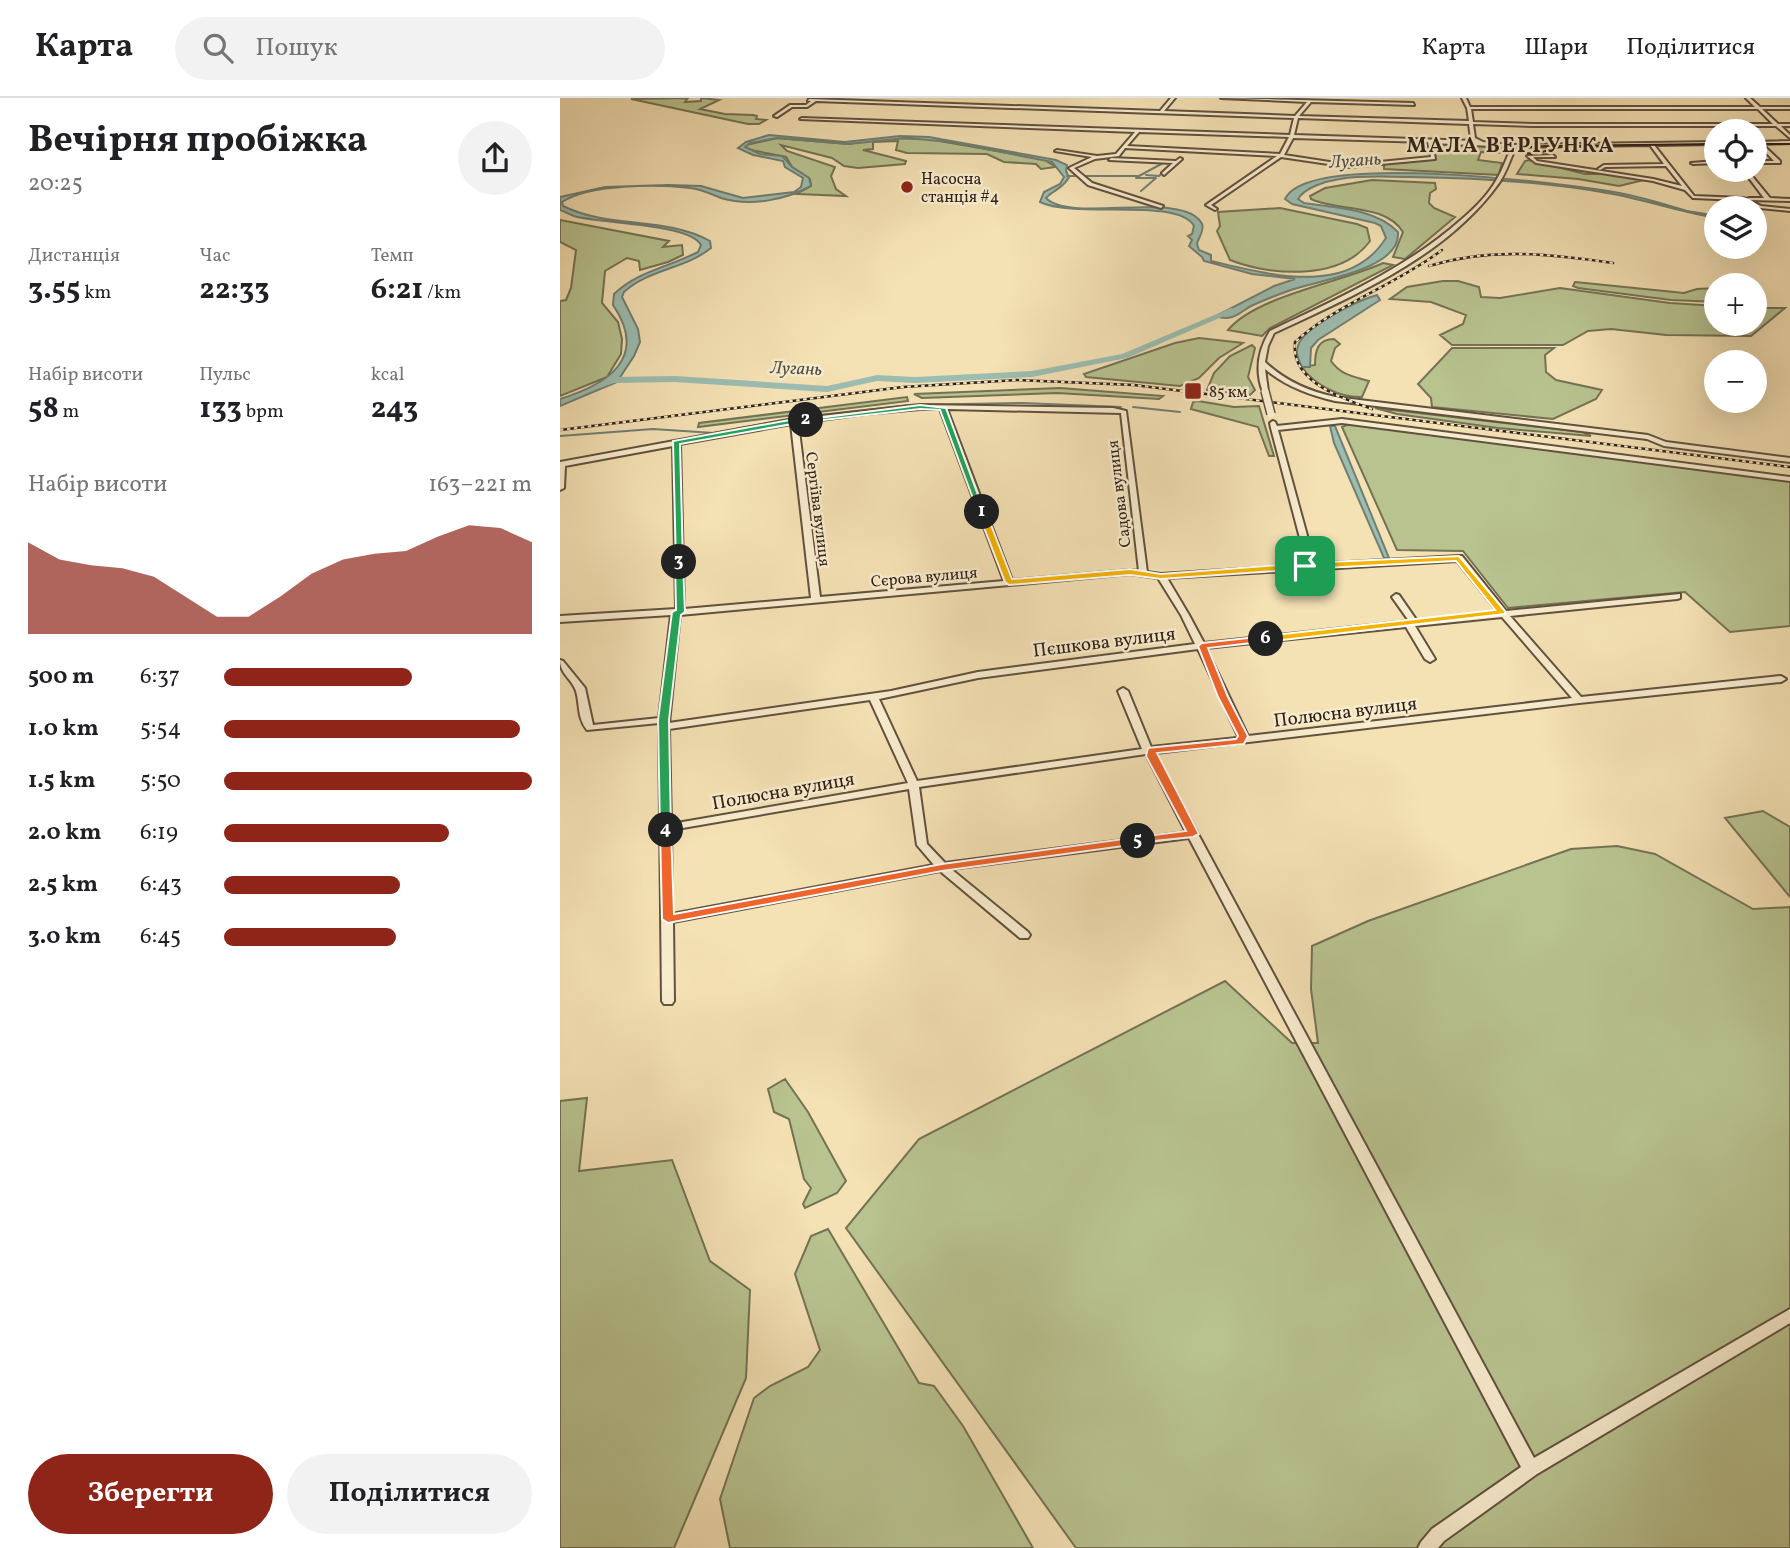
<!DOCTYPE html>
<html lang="uk">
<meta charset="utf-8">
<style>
body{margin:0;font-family:Vollkorn,serif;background:#f2f2f2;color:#202124;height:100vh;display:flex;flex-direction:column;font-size:26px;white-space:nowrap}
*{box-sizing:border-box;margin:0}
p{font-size:23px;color:#757577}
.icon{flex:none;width:38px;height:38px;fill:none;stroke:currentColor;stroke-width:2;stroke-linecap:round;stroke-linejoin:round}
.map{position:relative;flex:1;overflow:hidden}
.sheet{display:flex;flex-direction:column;background:#fff;width:560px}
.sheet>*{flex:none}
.fabs{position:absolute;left:1144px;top:21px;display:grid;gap:14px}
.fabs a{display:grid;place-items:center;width:63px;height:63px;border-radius:50%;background:#fff;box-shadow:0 7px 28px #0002;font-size:35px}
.pin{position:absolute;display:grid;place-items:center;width:60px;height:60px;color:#fff;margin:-30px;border-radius:14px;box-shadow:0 4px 10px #0006}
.km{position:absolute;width:35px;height:35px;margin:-18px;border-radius:50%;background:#222;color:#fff;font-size:19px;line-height:35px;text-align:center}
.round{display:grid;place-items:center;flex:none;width:74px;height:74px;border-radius:37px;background:#f2f2f2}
.head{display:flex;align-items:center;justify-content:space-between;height:119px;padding:0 28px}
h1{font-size:38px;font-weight:700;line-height:52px}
.metrics{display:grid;grid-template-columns:repeat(3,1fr);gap:10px;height:119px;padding:7px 28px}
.metrics div{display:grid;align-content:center}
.metrics b{font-size:30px;font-weight:700}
.metrics small{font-size:19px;font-weight:400}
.metrics p{font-size:19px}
.chart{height:196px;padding:14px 28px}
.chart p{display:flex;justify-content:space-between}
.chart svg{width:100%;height:126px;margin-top:7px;fill:#8f2418;opacity:.7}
.button{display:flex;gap:14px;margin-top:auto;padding:14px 28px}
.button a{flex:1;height:80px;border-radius:42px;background:#8f2418;color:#fff;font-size:28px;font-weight:700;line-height:80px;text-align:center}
.button a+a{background:#f2f2f2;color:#202124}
ul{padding:0 28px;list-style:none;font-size:23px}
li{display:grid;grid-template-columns:112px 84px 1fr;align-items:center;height:52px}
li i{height:18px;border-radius:9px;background:#8f2418}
header{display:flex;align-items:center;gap:42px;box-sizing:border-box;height:98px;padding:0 35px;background:#fff;border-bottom:2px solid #e0e0e0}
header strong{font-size:33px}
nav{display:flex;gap:38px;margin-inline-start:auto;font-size:24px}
.search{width:490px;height:63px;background:#f2f2f2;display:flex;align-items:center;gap:18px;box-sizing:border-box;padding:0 24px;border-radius:38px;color:#757577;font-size:26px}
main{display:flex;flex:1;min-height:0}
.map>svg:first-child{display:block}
.green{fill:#b8c390;stroke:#747254;stroke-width:2}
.water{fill:#9cbdb1;stroke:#717f73;stroke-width:2}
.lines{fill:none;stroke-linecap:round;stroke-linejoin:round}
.stream{stroke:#717f73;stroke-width:2}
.river{fill:#9cbdb1;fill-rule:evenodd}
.minor-casing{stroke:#61513e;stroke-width:4}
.minor{fill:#f8ecce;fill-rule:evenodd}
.tram{stroke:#302117;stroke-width:2}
.rail-casing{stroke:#302117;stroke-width:2.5}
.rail{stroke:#f8ecce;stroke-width:2;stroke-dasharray:3.5;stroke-linecap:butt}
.minor-bridge-casing{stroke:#61513e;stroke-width:10;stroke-linecap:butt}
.minor-bridge{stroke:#f8ecce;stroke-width:7}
.split-1{fill:#f5b400;stroke:#fff;stroke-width:2}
.split-2{fill:#22a559;stroke:#fff;stroke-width:2}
.split-3{fill:#22a559;stroke:#fff;stroke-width:2}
.split-4{fill:#22a559;stroke:#fff;stroke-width:2}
.split-5{fill:#f0652b;stroke:#fff;stroke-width:2}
.split-6{fill:#f0652b;stroke:#fff;stroke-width:2}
.split-7{fill:#f5b400;stroke:#fff;stroke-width:2}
.poi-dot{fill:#8f2418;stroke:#f8ecce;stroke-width:2.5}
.labels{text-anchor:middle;stroke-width:5;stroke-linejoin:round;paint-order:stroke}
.far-poi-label{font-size:16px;fill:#302117;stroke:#f8ecce;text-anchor:start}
.far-street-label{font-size:16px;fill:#302117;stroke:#f8ecce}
.far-water-label{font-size:18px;font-style:italic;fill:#505045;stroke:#f8ecce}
.street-label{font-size:19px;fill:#302117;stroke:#f8ecce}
.far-district-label{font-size:21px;font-weight:bold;letter-spacing:2px;fill:#302117;stroke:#f8ecce}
</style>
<header>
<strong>Карта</strong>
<div class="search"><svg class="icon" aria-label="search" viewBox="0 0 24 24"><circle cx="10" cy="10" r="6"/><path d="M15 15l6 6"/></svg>Пошук</div>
<nav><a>Карта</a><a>Шари</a><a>Поділитися</a></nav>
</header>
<main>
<section class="sheet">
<div class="head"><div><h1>Вечірня пробіжка</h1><p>20:25</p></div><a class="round"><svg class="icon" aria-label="share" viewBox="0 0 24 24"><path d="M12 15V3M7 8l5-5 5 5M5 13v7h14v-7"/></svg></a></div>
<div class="metrics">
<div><p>Дистанція</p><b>3.55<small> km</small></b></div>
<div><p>Час</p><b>22:33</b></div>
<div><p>Темп</p><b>6:21<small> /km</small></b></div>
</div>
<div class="metrics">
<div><p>Набір висоти</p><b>58<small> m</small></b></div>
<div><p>Пульс</p><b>133<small> bpm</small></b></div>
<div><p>kcal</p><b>243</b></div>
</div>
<div class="chart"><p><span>Набір висоти</span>163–221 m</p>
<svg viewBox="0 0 160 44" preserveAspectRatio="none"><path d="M0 44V12L10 18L20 20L30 21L40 24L50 31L60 38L70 38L80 31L90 23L100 18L110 16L120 15L130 10L140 6L150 7L160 12V44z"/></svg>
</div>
<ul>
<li><b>500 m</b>6:37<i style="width:61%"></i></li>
<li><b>1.0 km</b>5:54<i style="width:96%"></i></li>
<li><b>1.5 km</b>5:50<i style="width:100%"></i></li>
<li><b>2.0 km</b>6:19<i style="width:73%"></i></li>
<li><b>2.5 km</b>6:43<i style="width:57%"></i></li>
<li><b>3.0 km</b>6:45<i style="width:56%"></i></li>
</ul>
<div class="button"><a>Зберегти</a><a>Поділитися</a></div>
</section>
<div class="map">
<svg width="1230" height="1450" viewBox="0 0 1230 1450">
<rect width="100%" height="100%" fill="#f4e1b4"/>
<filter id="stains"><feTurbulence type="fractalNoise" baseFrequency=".00286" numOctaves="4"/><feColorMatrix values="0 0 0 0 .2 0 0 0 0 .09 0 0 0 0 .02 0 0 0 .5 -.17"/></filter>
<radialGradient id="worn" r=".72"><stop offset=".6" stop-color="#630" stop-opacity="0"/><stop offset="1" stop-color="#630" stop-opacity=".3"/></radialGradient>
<path class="green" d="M128 0 125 4 141 3V0L159 2 140 11 165 16 193 17 197 18 196 21 206 22 199 26H188L71 1Z
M217 40 288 46 328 40 368 41 483 61 496 69 481 71 476 66 444 64 427 56 347 55 336 52 338 43 313 44V51L303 52 346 63 345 66 298 70 284 68 272 60 221 47 227 53 275 69 271 78 276 91 286 98 236 96 251 88 250 81 232 69 226 59 186 51V47Z
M877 45 941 47 933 50 948 49 947 55 921 54 918 62 942 65 939 77 824 71V66L875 61Z
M969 62 1025 76H1047L1084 82 1059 88 1018 81 957 76 965 63Z
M812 82 875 85 876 91 870 95 869 105 874 110 895 119 845 161 833 159 843 134C825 105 779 114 751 101L750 98 765 90Z
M720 110 797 126 807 130 810 143C781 183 711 178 670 162L657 133 660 128 658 114Z
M0 122 109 143 103 149 122 147 123 157 108 164 80 172 79 163 67 160 45 173 42 205 58 224 62 241 61 256 47 279 0 298V203L6 202 11 190 16 152 0 144Z
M823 165 833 167 710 230 702 238 668 232C696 198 782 184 823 165Z
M883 183H898L919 189 921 199 940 200 1000 190 1110 205 1157 208V226H1195V210H1225L1191 238 1106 237 1051 231 1028 233 1003 247H892L880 237 903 226 906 217 871 204 830 201 847 189Z
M1015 184 1124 195 1137 191 1157 190V204L1111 202 1018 190 1013 188Z
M639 240 683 245 659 260 639 280 620 288 526 279 524 276 615 245Z
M774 241 780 246 775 250 771 263C781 277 792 278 809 283L802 299C781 300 754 287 742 269L755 267C755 252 758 241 774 241Z
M692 247 695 250 688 279 695 292 690 297 647 292 654 275 670 258Z
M892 250H994L985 257 986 274 996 282 1042 292 1036 301 993 321 872 309 871 300 858 286Z
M500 290 603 298 599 301 497 295 362 300 354 296Z
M347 299 348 303 138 329 139 325Z
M638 303 674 309 699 308 714 358H709L698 329 631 311 633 304Z
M815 310 1023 334 1031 338 938 330 837 316Z
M789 326 1230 383V528L1170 534 1125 494 948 510 903 453 837 452 782 329Z
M1203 713 1230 729V799L1165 720Z
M1057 748 1095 756 1193 811 1230 809V1450H516L286 1130 359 1041 665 883 732 945H758L751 891 752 848 808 823 1011 751Z
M225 981 248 1014 286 1083 277 1095 245 1110 243 1106 251 1090 244 1081 229 1021 214 1014 208 991Z
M27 1000 19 1073 112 1062 150 1163 190 1192 186 1280 114 1450H0V1003Z
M268 1131 359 1285 374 1288 403 1328 473 1450H170L160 1401 194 1300 210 1288 248 1269 260 1252 235 1176 251 1138Z"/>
<path class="water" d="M209 37 285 44 340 38 369 39 496 62 507 67 506 73 509 79C504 90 493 92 486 100 510 126 625 91 642 126 645 132 638 140 637 146L639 152 651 157V163C708 176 788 200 826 140L821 128 815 125 732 106 725 101C748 52 1004 86 1054 94 1079 98 1103 106 1127 113 1136 115 1150 115 1157 120 1119 114 1084 101 1047 95 983 83 915 80 850 79 827 79 803 77 780 81 767 83 745 89 738 101L744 105C775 110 815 110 838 134 841 172 759 182 731 192 717 197 704 202 691 208 685 211 679 217 672 219 666 221 661 220 656 218L714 188 735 181 692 176 644 163 642 159 629 148 632 142 628 138 632 136 634 128C618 99 515 121 480 104L484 94 500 86 504 79 492 64 391 44 346 40 288 46 217 40 190 45 185 49 200 56 222 58 232 69 249 80 251 88C225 102 190 109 161 100 151 96 141 91 130 90 98 86 29 86 2 104L3 108C49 131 105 118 150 143L151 150C125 171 89 171 64 194L62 199 78 231 80 244 74 258 57 284 0 308V301C48 286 89 260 53 207L54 196C78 173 109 169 138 154L141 147C129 125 40 126 14 118L0 112V99L45 89 108 87 141 88 183 100 234 94 241 89 243 80 225 69 223 63 193 57 178 50 186 44Z
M817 197 820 202 758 242 751 250 750 269H742C739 263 735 255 738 248 743 229 799 202 817 197Z
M770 328H775L829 460H824L774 345Z"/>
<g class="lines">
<path class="stream" d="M586 77 599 78 602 75
M507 78H579L603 65
M576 80H596L581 93
M573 309 620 314
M0 338 93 331 154 335 236 320 349 307 463 305 561 309"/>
<path class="river" d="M671 210 678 212 567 260 472 279 355 285 317 283 267 294 115 284 54 285 40 290 36 287 53 279 115 278 267 288 317 277 355 279 472 273 562 256Z"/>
<g class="minor-casing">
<path id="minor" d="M611 0H615L604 13 735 18 747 4 661 0 853 5 854 7 751 4 739 18 909 23 907 10 902 0H906L910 9H1195L1186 0H1190L1200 9H1230V11H1202L1218 26H1230V28H1221L1230 37V40L1216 28H974L913 26 915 40 923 44 951 47 1157 44V46L1094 47 1134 98 1182 100 1187 101 1189 100H1204L1183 72H1187L1210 100 1230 101V103L1189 102 1201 108 1230 111V113L1200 110 1181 102 1133 100 1125 92 1093 83 976 65 967 58 993 57 995 59H973L977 63 1093 81 1122 88 1106 68 1045 69 1040 72 1038 71 1044 67 1104 66 1090 47 954 49 955 51C950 62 946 75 939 85 886 159 795 197 714 235L708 248 705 264C725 283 748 293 775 299L1088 337 1106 344 1230 360V364L1104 348 1087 341 775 303C749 297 725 288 705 271L708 293 703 294C695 273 698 252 710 233 777 201 846 171 902 121 915 110 929 96 937 81 943 71 946 61 951 51L950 49 872 45 875 61 789 69 721 59 651 107 657 111 655 112 646 107 717 58 565 50 559 58 535 61 514 70 532 85 603 108 601 110 528 87 509 70 532 59 495 53 497 52 537 58 556 56 575 34 240 21 242 20 730 37 734 20 256 3 247 9H232L217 19 214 18 230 7H246L251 3H248L249 1 600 13ZM911 11H1198L1213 26H974L913 24ZM738 20 909 26 911 41 915 43 734 37ZM579 34 729 39 720 56 567 48ZM733 40 868 44 871 59 789 67 724 57Z
M1230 43V45L1202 46 1220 63V65H1195V63H1214L1196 44Z
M551 60 616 63 620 60 622 61 604 77 602 75 613 65 549 62Z
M1157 63V65L1133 66 1131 65Z
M360 307 553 310 566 313 587 474 601 476 742 467 746 463 711 330 710 325 713 323 715 324 717 328 782 321 1230 379V383L782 325 718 332 754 463 751 466 899 458H902L946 513 1120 496V500L1117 501 950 518 1021 599 1221 578 1226 581 1221 584 1019 605 596 655V658L974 1360 1230 1211V1225L977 1376 884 1443 878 1450H858L861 1444 872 1431 961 1369 629 740 391 771 468 834 470 837 468 840H460L380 773 113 824 114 903 112 906H104L102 903 99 625 27 632C17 620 20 606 16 593 12 581 0 576 0 562L3 563 25 590 33 627 99 620 111 517 0 524V518L116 511 113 348 5 368 4 390 0 392V364L234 321ZM360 311H380L444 483 260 499 238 325 305 316ZM387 311 561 315 579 473 570 472 452 482ZM231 326 251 500 124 511 120 346ZM897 463 938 514 857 523 839 497 836 496 832 499 849 523 644 545 629 517 607 480ZM570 476 598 480 621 517 635 546 418 574 331 593 109 625 120 517ZM942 519 1012 600 688 638 646 550 846 529 865 561 870 564 875 561 855 528ZM638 551 678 638 677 640 591 649 568 593 563 590 558 593 582 651 357 683 319 601 418 580ZM310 602 348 685 111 726 109 631ZM586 656 626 734 385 765 367 746 359 689ZM349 691 357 747 374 767 112 816 111 732Z"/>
</g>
<use href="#minor" class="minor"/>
<path class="tram" d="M1157 46 1003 48 975 56 957 54 967 49 987 48Z
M1195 46H1230"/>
<g class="rail-casing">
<path id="rail" d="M869 168C931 149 990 156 1053 165
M812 311C782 300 730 284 735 244 778 205 836 187 882 152
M0 332 343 289 457 282 574 287 1230 369"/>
</g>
<use href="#rail" class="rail"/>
<g class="minor-bridge-casing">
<path id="minor-bridge" d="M705 293 711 316"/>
</g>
<use href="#minor-bridge" class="minor-bridge"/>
</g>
<path class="split-1" d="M422 411 426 414 452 481 570 471 601 476 745 465 749 468 745 471 601 481 570 477 449 487 445 484 418 414Z"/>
<path class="split-2" d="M360 307 386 310 425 416 418 414 380 312 360 311 246 324 242 322Z"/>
<path class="split-3" d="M246 319 249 323 120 346 123 464 116 466 113 343Z"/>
<path class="split-4" d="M119 462 123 464 125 514 121 517 109 622 111 732 106 735 100 732 98 622 112 514 116 512 115 464Z"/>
<path class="split-5" d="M106 728 111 732 114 816 382 766 578 739 584 743 578 746 382 773 108 825 102 821 100 732Z"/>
<path class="split-6" d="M706 538 709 539V543L648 550 668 599 688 638 684 646 597 655 639 736 633 739 574 745V740L578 739 626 733 586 658 588 650 676 641 678 638 658 599 638 548 642 545Z"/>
<path class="split-7" d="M899 458 945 513V516L706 544 701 541 706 538 935 512 896 463 745 471 740 468 745 465Z"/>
<g class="poi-dot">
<circle cx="347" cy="89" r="7"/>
<rect x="624" y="284" width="18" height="18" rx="3.5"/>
</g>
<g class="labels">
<g class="far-poi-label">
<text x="361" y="86">Насосна<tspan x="361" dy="18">станція #4</tspan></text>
<text x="649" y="299">85 км</text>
</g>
<g class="far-street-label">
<text transform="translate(558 396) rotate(-97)" y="6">Садова вулиця</text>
<text transform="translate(259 411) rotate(83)" y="6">Сергіїва вулиця</text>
<text transform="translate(364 478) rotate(-5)" y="6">Сєрова вулиця</text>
</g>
<g class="far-water-label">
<text transform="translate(795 62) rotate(-4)" y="6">Лугань</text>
<text transform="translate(236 270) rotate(2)" y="6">Лугань</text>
</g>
<g class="street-label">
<text transform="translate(544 543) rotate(-7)" y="7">Пєшкова вулиця</text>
<text transform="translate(785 613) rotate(-7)" y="7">Полюсна вулиця</text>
<text transform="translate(223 692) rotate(-10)" y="7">Полюсна вулиця</text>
</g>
<g class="far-district-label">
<text x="951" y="54">МАЛА ВЕРГУНКА</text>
</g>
</g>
<rect width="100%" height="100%" filter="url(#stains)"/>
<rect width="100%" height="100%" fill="url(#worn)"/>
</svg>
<div class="fabs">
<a><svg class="icon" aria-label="locate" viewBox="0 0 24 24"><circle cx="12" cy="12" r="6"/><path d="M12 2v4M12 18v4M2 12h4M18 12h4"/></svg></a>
<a><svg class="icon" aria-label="layers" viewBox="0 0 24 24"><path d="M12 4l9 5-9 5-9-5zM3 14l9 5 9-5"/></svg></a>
<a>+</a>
<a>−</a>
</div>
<div class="pin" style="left:745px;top:468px;background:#1e9e55"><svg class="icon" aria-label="arrive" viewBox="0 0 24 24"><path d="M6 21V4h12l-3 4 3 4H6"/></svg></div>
<b class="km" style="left:422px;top:414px">1</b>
<b class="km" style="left:246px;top:322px">2</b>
<b class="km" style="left:119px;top:464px">3</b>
<b class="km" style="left:106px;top:732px">4</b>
<b class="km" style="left:578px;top:743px">5</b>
<b class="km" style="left:706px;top:541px">6</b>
</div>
</main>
